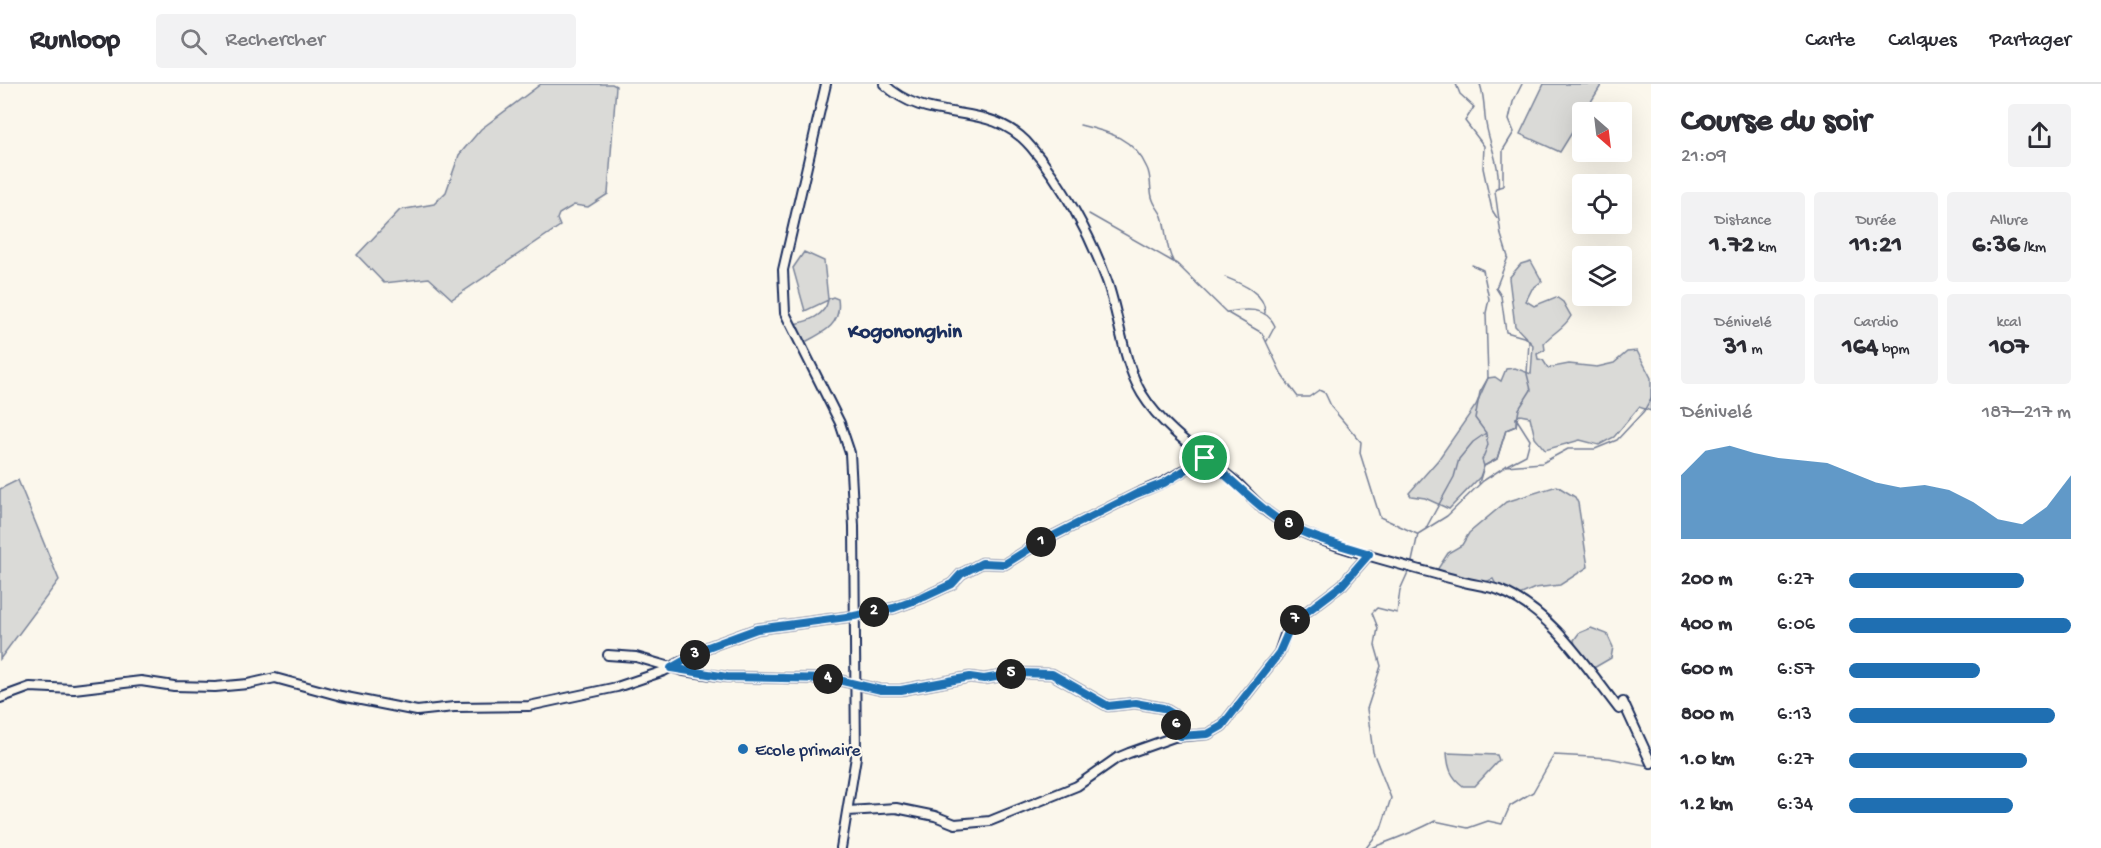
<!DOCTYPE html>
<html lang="fr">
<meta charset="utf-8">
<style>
body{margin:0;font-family:"Gochi Hand",sans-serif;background:#f2f2f3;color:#2b2b33;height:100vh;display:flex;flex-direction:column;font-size:22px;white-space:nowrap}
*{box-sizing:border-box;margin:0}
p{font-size:20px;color:#7c7c81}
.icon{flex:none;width:33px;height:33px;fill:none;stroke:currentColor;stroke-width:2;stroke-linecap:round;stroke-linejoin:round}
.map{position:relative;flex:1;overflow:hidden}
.panel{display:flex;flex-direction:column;background:#fff;width:450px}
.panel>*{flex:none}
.needle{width:39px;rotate:152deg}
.buttons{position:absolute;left:1572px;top:18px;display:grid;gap:12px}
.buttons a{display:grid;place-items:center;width:60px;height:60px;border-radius:6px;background:#fff;box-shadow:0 6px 24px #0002;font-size:30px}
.pin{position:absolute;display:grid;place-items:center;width:51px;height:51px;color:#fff;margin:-26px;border:3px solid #fff;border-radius:50%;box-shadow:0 2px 6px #0007}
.km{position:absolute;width:30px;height:30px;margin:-15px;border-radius:50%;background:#222;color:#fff;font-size:16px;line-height:30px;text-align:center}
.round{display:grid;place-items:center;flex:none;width:63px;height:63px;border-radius:6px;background:#f2f2f3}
.head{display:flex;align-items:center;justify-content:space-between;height:102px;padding:0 30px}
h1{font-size:33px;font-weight:700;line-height:45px}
.figures{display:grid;grid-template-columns:repeat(3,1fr);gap:9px;height:102px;padding:6px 30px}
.figures div{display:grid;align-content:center;border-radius:6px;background:#f2f2f3;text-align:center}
.figures b{font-size:26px;font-weight:700}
.figures small{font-size:16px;font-weight:400}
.figures p{font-size:16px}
.chart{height:168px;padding:12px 30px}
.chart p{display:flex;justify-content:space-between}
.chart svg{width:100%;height:108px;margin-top:6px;fill:#1f6fb2;opacity:.7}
ul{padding:0 30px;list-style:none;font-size:20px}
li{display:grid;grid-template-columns:96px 72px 1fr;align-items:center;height:45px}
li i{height:15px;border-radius:8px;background:#1f6fb2}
header{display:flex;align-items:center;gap:36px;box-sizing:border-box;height:84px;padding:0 30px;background:#fff;border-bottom:2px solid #e1e1e2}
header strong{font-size:28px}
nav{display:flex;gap:33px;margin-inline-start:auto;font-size:21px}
.search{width:420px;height:54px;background:#f2f2f3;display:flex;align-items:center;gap:15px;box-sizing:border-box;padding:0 21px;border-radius:6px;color:#7c7c81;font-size:22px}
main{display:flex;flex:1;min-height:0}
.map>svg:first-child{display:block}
.green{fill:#dadad7;stroke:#7a849a;stroke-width:1.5}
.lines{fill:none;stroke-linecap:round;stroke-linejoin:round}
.stream{stroke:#747e96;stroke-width:1.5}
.minor-casing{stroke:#1b2f5e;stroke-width:12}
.minor{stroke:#fbf7ec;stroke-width:8}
.route-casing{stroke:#fff;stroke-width:12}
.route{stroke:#1f6fb2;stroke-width:8}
.poi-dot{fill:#1f6fb2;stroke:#fbf7ec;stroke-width:2}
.labels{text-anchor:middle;stroke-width:4.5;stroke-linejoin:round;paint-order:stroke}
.poi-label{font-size:18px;fill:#1b2f5e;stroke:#fbf7ec;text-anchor:start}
.quarter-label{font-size:21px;font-weight:bold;fill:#1b2f5e;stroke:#fbf7ec}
</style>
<header>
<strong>Runloop</strong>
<div class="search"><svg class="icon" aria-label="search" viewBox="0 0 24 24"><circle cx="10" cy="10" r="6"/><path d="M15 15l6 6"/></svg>Rechercher</div>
<nav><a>Carte</a><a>Calques</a><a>Partager</a></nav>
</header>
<main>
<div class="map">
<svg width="1651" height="764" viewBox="0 0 1651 764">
<rect width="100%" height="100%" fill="#fbf7ec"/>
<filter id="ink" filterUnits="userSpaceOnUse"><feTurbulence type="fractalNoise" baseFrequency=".0167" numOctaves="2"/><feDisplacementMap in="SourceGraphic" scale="12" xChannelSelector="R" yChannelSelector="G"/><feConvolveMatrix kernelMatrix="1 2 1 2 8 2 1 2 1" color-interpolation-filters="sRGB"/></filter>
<g filter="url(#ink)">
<path class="green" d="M541 0H612L616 2 608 110 588 123 574 121 559 130 557 135 560 142 452 215 429 194 384 199 357 171 400 126 434 120 446 108 459 71 481 45Z
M1544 0H1602L1560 68 1520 50Z
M804 168 824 177 828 215 833 213 838 215C842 240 825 248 805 258L794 240C809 237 825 232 828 216L805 227 793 184Z
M1531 177 1542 197 1532 205 1526 217 1534 222 1556 213 1563 218 1571 232C1564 245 1553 248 1544 259L1545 266 1537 270 1538 275 1543 276 1548 284 1569 280 1597 283 1614 279 1627 268 1637 267 1651 294V327L1639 323 1614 353 1599 361 1580 356 1545 366 1535 354 1530 333 1520 331 1516 334V342L1506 346 1497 375 1484 382 1480 393 1449 425 1425 414 1411 412 1409 409 1438 376 1476 321 1488 294 1495 293 1501 297 1506 285 1515 284 1531 290 1533 261 1515 242 1509 194 1521 180Z
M18 396 59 496 0 575V405Z
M1557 402 1575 413 1578 419 1588 483 1560 501 1535 504 1513 514 1499 506 1493 495 1478 501 1437 486 1448 469 1462 461 1469 449 1506 418Z
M1591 544 1607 550 1613 563 1611 574 1592 585 1577 570 1574 556 1579 549Z
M1447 669 1497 671 1499 676 1475 702H1463C1451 693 1448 684 1447 669Z"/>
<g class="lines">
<path class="stream" d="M1456 0 1460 10 1474 23 1465 37 1484 62 1483 84 1492 126 1497 134
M1480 0C1484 12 1484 21 1485 33 1487 56 1501 80 1498 104
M1080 41C1109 48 1134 54 1147 84 1152 94 1149 106 1153 116 1155 122 1160 127 1162 132 1167 147 1165 162 1173 177
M1089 130 1177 180 1226 228 1262 249 1283 293 1298 313H1309L1319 306 1325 309 1332 324 1361 358 1360 369 1380 433 1417 450
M1225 193C1240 199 1266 209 1265 229
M1227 228C1245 225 1266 222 1275 242L1267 257
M1507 381 1526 371 1530 356 1516 334
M1484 382 1482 376 1488 361 1486 350
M1479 399 1484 382 1497 375 1506 346 1516 342 1519 325 1531 306 1527 290 1529 258 1527 254 1506 248 1501 212 1496 204 1508 173 1501 151 1495 107 1496 104 1503 102V66L1514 48 1509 36 1513 18 1522 0
M1426 444 1454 393 1459 375 1473 358 1486 349 1475 334 1480 308 1488 294 1486 229 1489 215 1483 186 1472 181
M1411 482 1418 450 1447 432 1483 397 1506 382 1542 379 1568 365H1595L1617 356 1644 327 1651 314
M1366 764 1381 745 1391 714 1373 668 1367 625 1381 582 1375 561 1378 544 1372 529 1377 524 1397 529 1400 506 1409 486
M1371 764C1392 756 1415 748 1435 737L1468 744 1488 737 1502 740 1510 722 1533 708 1554 671 1609 674 1650 682"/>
<g class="minor-casing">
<path id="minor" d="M826 0 783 186 785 229 840 339 850 369 854 442 856 673 841 764
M884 0C930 44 989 13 1031 63 1063 101 1090 150 1107 197 1120 234 1122 276 1142 310 1164 346 1204 371 1236 398 1247 408 1257 421 1270 430 1313 462 1410 482 1464 498 1475 501 1488 502 1499 506 1551 526 1586 583 1619 625
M608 571 636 573 684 587 727 593 834 595 881 606H901L970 593 984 595 1019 589 1052 590 1108 622 1135 619 1163 624 1173 630 1180 652
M0 614 30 603 74 605 141 597 174 602 215 603 248 600 275 594 341 612 417 627 454 623 529 622 617 603 664 587 708 563 757 545 854 532 894 524 924 513 952 500 961 490 982 479 1005 480 1037 460 1136 410 1164 398 1205 374
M1623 618 1651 679
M848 727 896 724 935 732 955 740 990 737 1077 702 1117 674 1129 669 1174 653 1208 650 1222 642 1279 569 1285 551 1292 539 1342 501 1369 470"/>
</g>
<use href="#minor" class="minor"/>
</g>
</g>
<g class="lines" filter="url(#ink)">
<g class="route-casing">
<path id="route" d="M1205 374C1227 391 1247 412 1269 429 1297 451 1336 459 1369 470L1342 501 1292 539 1279 569 1222 642 1208 650 1180 652 1173 630 1163 624 1135 619 1108 622 1052 590 1019 589 984 595 970 593 901 606H881L834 595 727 593 671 584 708 563 757 545 854 532 894 524 924 513 952 500 961 490 982 479 1005 480 1037 460 1136 410 1164 399Z"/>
</g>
<use href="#route" class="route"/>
</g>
<circle class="poi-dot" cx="743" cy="665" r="6"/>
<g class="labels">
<g class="poi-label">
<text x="755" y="671">Ecole primaire</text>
</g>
<g class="quarter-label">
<text x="905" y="253">Kogononghin</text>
</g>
</g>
</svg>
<div class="buttons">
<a><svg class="needle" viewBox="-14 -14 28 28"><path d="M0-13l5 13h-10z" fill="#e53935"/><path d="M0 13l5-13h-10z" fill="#7c7c81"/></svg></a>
<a><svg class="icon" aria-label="locate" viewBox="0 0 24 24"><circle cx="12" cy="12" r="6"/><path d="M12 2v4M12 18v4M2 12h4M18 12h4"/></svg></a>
<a><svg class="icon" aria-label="layers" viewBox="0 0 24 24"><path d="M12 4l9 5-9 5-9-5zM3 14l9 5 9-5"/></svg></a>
</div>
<div class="pin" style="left:1205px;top:374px;background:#1e9e55"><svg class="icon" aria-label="arrive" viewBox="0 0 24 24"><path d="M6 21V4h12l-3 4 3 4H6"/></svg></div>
<b class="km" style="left:1041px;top:458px">1</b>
<b class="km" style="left:874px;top:528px">2</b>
<b class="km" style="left:695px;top:571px">3</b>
<b class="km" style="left:828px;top:595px">4</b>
<b class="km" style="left:1011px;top:590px">5</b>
<b class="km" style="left:1176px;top:641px">6</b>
<b class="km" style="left:1295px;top:536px">7</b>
<b class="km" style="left:1289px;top:441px">8</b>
</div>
<section class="panel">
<div class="head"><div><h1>Course du soir</h1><p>21:09</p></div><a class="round"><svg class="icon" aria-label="share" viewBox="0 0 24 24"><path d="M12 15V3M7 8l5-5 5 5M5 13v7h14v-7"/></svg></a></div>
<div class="figures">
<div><p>Distance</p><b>1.72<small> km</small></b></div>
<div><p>Durée</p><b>11:21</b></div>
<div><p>Allure</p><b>6:36<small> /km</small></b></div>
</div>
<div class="figures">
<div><p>Dénivelé</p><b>31<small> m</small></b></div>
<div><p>Cardio</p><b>164<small> bpm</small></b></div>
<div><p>kcal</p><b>107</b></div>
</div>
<div class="chart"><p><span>Dénivelé</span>187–217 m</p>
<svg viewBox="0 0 160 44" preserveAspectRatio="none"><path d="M0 44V18L10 8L20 6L30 9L40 11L50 12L60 13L70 17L80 21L90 23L100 22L110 24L120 29L130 36L140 38L150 31L160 18V44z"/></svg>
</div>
<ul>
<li><b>200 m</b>6:27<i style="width:79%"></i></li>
<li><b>400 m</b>6:06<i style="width:100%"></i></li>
<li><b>600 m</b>6:57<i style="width:59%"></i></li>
<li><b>800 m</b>6:13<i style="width:93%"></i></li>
<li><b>1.0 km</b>6:27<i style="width:80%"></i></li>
<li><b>1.2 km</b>6:34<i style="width:74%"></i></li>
</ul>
</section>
</main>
